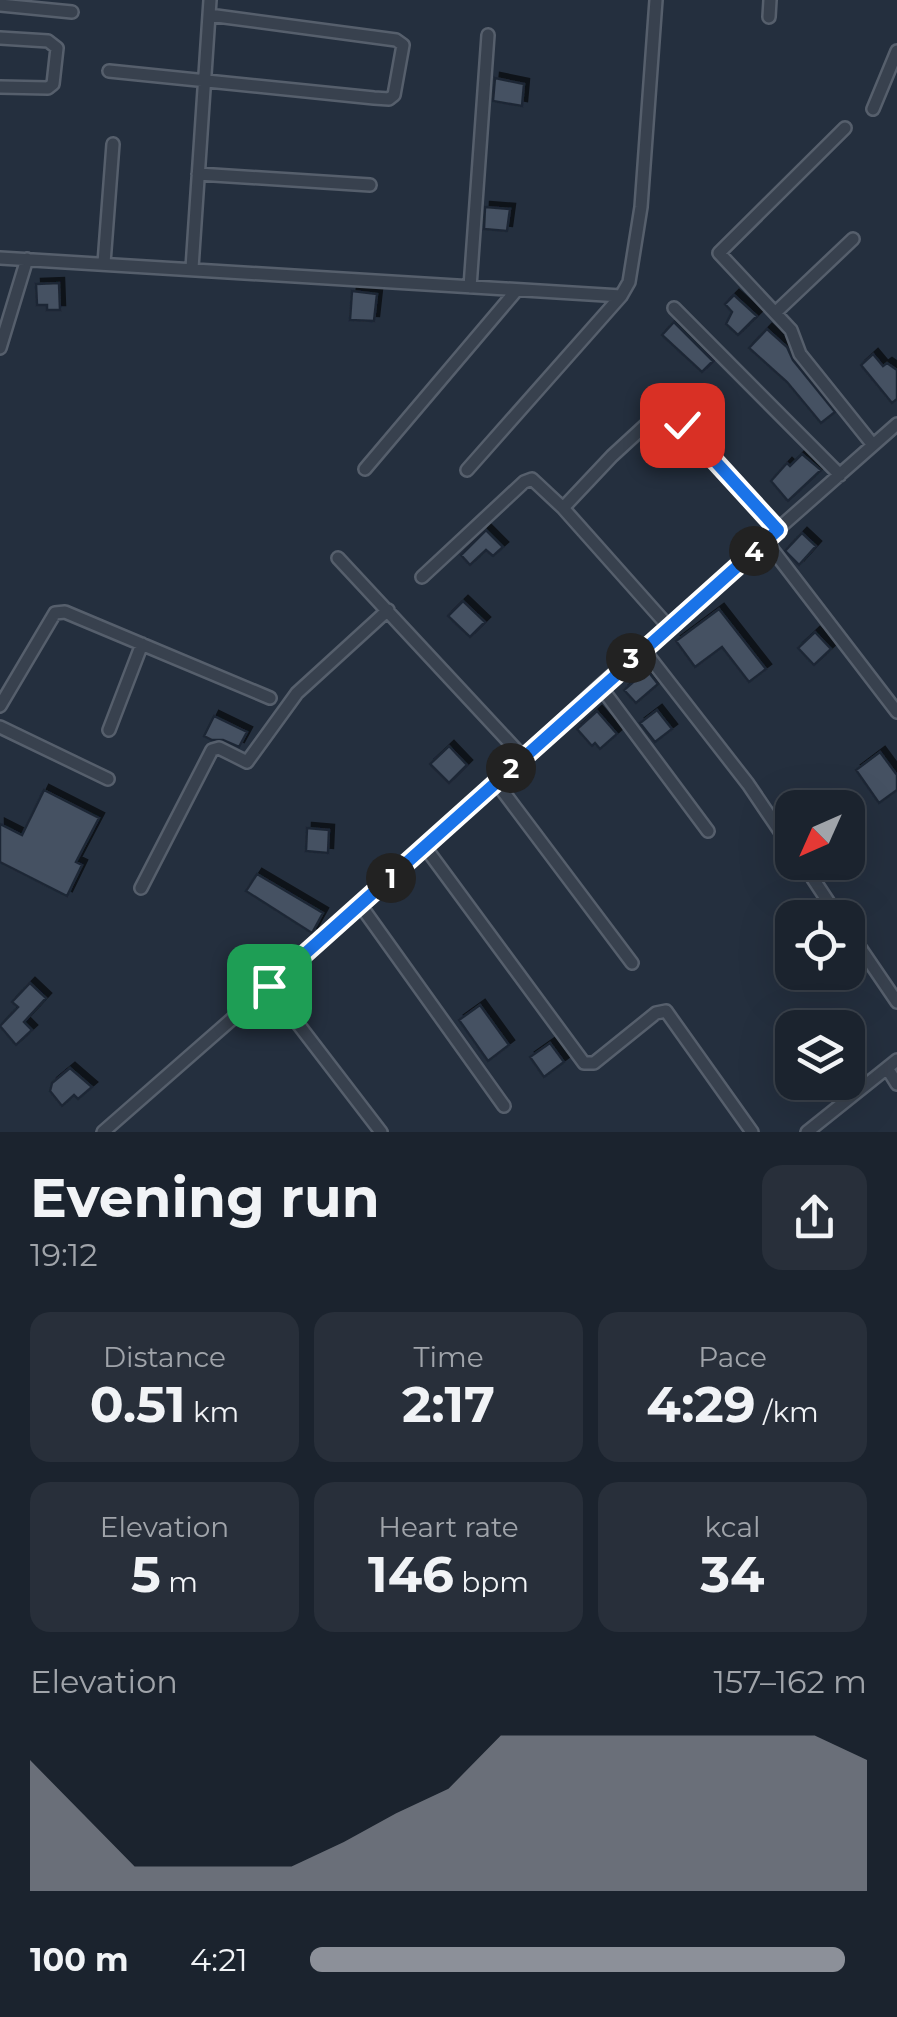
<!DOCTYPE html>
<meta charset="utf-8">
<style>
body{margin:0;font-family:Montserrat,sans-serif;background:#282f3a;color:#f1f3f6;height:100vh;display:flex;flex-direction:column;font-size:38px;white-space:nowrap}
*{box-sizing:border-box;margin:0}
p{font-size:32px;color:#a0a4aa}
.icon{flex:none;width:55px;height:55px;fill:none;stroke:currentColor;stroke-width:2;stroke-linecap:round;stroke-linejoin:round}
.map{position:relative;height:1132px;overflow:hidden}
.panel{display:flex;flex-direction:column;background:#1b232e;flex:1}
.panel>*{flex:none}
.needle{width:65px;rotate:225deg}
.tools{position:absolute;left:775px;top:790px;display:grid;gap:20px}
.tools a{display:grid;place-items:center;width:90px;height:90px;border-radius:20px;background:#1b232e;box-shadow:0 10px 40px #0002,0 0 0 2px #39404a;font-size:50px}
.pin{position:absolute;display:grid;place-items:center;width:85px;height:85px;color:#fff;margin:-42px;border-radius:20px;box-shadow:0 5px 15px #0006}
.km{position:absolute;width:50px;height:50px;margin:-25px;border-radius:50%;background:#222;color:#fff;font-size:28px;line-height:50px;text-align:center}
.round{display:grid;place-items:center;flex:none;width:105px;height:105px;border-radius:20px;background:#282f3a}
.overview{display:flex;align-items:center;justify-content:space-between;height:170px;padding:0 30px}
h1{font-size:55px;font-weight:700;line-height:75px}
.figures{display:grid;grid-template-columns:repeat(3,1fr);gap:15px;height:170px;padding:10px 30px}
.figures div{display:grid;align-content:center;border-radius:20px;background:#282f3a;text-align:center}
.figures b{font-size:50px;font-weight:700}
.figures small{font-size:28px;font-weight:400}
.figures p{font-size:28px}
.chart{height:280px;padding:20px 30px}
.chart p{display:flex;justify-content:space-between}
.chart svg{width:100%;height:180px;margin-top:10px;fill:#8c9099;opacity:.7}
ul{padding:0 30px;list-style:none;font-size:32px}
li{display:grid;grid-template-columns:160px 120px 1fr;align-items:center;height:75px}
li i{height:25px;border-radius:12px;background:#8c9099}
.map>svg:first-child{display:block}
.building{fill:#455162;stroke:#1f2835;stroke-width:2.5;filter:url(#shadow)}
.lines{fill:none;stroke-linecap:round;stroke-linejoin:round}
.street-casing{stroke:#565f6c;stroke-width:16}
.street{stroke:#38414e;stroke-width:11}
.route-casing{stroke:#fff;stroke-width:20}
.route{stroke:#1a73e8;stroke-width:12}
</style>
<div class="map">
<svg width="897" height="1132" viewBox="0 0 897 1132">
<defs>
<filter id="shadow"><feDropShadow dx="5" dy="-5" stdDeviation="0" flood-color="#0009"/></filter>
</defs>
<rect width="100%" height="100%" fill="#242f3e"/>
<path class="building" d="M495 78 524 84 522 106 493 101Z
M485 207 510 209 507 231 484 229Z
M59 283 60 310H47V305H37L36 284Z
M352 291 377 294 374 321 350 320Z
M734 295 757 316 738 335 726 324 732 312 725 304Z
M674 322 713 361 702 372 662 335Z
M767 329 787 347 793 360 835 412 821 423 787 382 749 348Z
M873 354 883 366 887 363 897 370V399L892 403 861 365Z
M802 454 821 470 788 501 771 481 787 463 790 466Z
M486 530 503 547 493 556 486 550 470 565 461 555Z
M802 533 816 546 799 565 785 551Z
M463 601 485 622 470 637 448 616Z
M719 609 766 669 749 682 722 647 695 667 676 641Z
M815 632 831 649 814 665 798 648Z
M647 670 658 684 636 703 624 690Z
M657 710 672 729 655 742 640 723Z
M597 711 617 734 600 749 595 743 592 746 577 729Z
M214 716 247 732 239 747 223 740H212L204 736Z
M449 746 467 765 449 783 430 764Z
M880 752 897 775V790L879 803 856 770Z
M44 790 99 818 76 862 82 865 67 896 0 862V824L22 835Z
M307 828 329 830 328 853 306 851Z
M257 874 323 913 312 933 246 891Z
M30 983 46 998 24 1022 32 1030 16 1045 0 1026 18 1007 12 1002Z
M480 1005 509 1045 488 1061 459 1020Z
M550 1043 564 1062 544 1077 530 1057Z
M70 1068 92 1087 78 1099 74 1095 62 1106 50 1091 52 1083Z"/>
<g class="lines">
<g class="street-casing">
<path id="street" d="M0 5 72 12
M769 17 770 0
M0 38 48 41 57 48 53 84 48 88 0 87
M109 71 374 98 389 99 394 95 403 45 396 40 209 15
M873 109 897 51
M845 128 719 253 791 330 800 354 873 445
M198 174 370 185
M0 258 621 296
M104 263 113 144
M192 268 210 0
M470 287 488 35
M674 308 840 475
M775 313 853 239
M0 348 27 259
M365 469 516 291
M467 470 621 296 629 282 641 207 656 0
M563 508 612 456 662 410 682 425 778 530
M766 541 897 712
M338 558 523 757
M422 577 524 482 532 479 563 508 668 626
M643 649 748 784 792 849
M600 686 708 831
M0 706 55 613 65 612 270 698
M0 727 108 779
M109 730 142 644
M496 782 632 963
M425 847 584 1063H594L656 1013 666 1011 752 1132
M802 862 839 918
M141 888 212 750 219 748 247 762 297 693 388 610
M361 906 504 1106
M848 930 897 1002
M269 986 381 1132
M887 1068 897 1084
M103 1132 361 906 600 686 897 424
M807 1132 897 1060"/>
</g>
<use href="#street" class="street"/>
</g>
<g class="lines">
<g class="route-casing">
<path id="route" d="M269 986 778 530 682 425"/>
</g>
<use href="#route" class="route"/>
</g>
</svg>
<div class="tools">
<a><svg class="needle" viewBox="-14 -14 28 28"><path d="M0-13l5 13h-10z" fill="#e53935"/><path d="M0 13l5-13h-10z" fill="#a0a4aa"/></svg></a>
<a><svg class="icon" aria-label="locate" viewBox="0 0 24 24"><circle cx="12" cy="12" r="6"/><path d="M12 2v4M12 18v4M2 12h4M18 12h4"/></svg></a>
<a><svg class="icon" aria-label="layers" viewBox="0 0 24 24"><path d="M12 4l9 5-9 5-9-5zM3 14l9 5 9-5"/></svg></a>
</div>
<div class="pin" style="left:269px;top:986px;background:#1e9e55"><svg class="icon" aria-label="arrive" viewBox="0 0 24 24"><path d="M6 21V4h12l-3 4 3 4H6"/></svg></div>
<div class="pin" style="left:682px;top:425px;background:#d93025"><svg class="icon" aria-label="check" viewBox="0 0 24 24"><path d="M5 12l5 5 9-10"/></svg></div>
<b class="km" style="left:391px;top:878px">1</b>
<b class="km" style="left:511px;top:768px">2</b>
<b class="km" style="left:631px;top:658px">3</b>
<b class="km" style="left:754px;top:551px">4</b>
</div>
<section class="panel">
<div class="overview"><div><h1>Evening run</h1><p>19:12</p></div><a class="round"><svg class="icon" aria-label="share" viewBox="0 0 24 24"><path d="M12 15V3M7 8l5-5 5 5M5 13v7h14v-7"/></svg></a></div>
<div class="figures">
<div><p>Distance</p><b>0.51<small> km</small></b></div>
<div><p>Time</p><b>2:17</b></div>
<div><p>Pace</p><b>4:29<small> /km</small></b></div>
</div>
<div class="figures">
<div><p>Elevation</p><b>5<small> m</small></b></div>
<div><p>Heart rate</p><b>146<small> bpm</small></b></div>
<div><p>kcal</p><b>34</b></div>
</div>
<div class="chart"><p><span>Elevation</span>157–162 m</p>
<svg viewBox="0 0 160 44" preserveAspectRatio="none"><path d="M0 44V12L10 25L20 38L30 38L40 38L50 38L60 32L70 25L80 19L90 6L100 6L110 6L120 6L130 6L140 6L150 6L160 12V44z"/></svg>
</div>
<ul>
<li><b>100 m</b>4:21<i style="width:96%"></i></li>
</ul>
</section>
